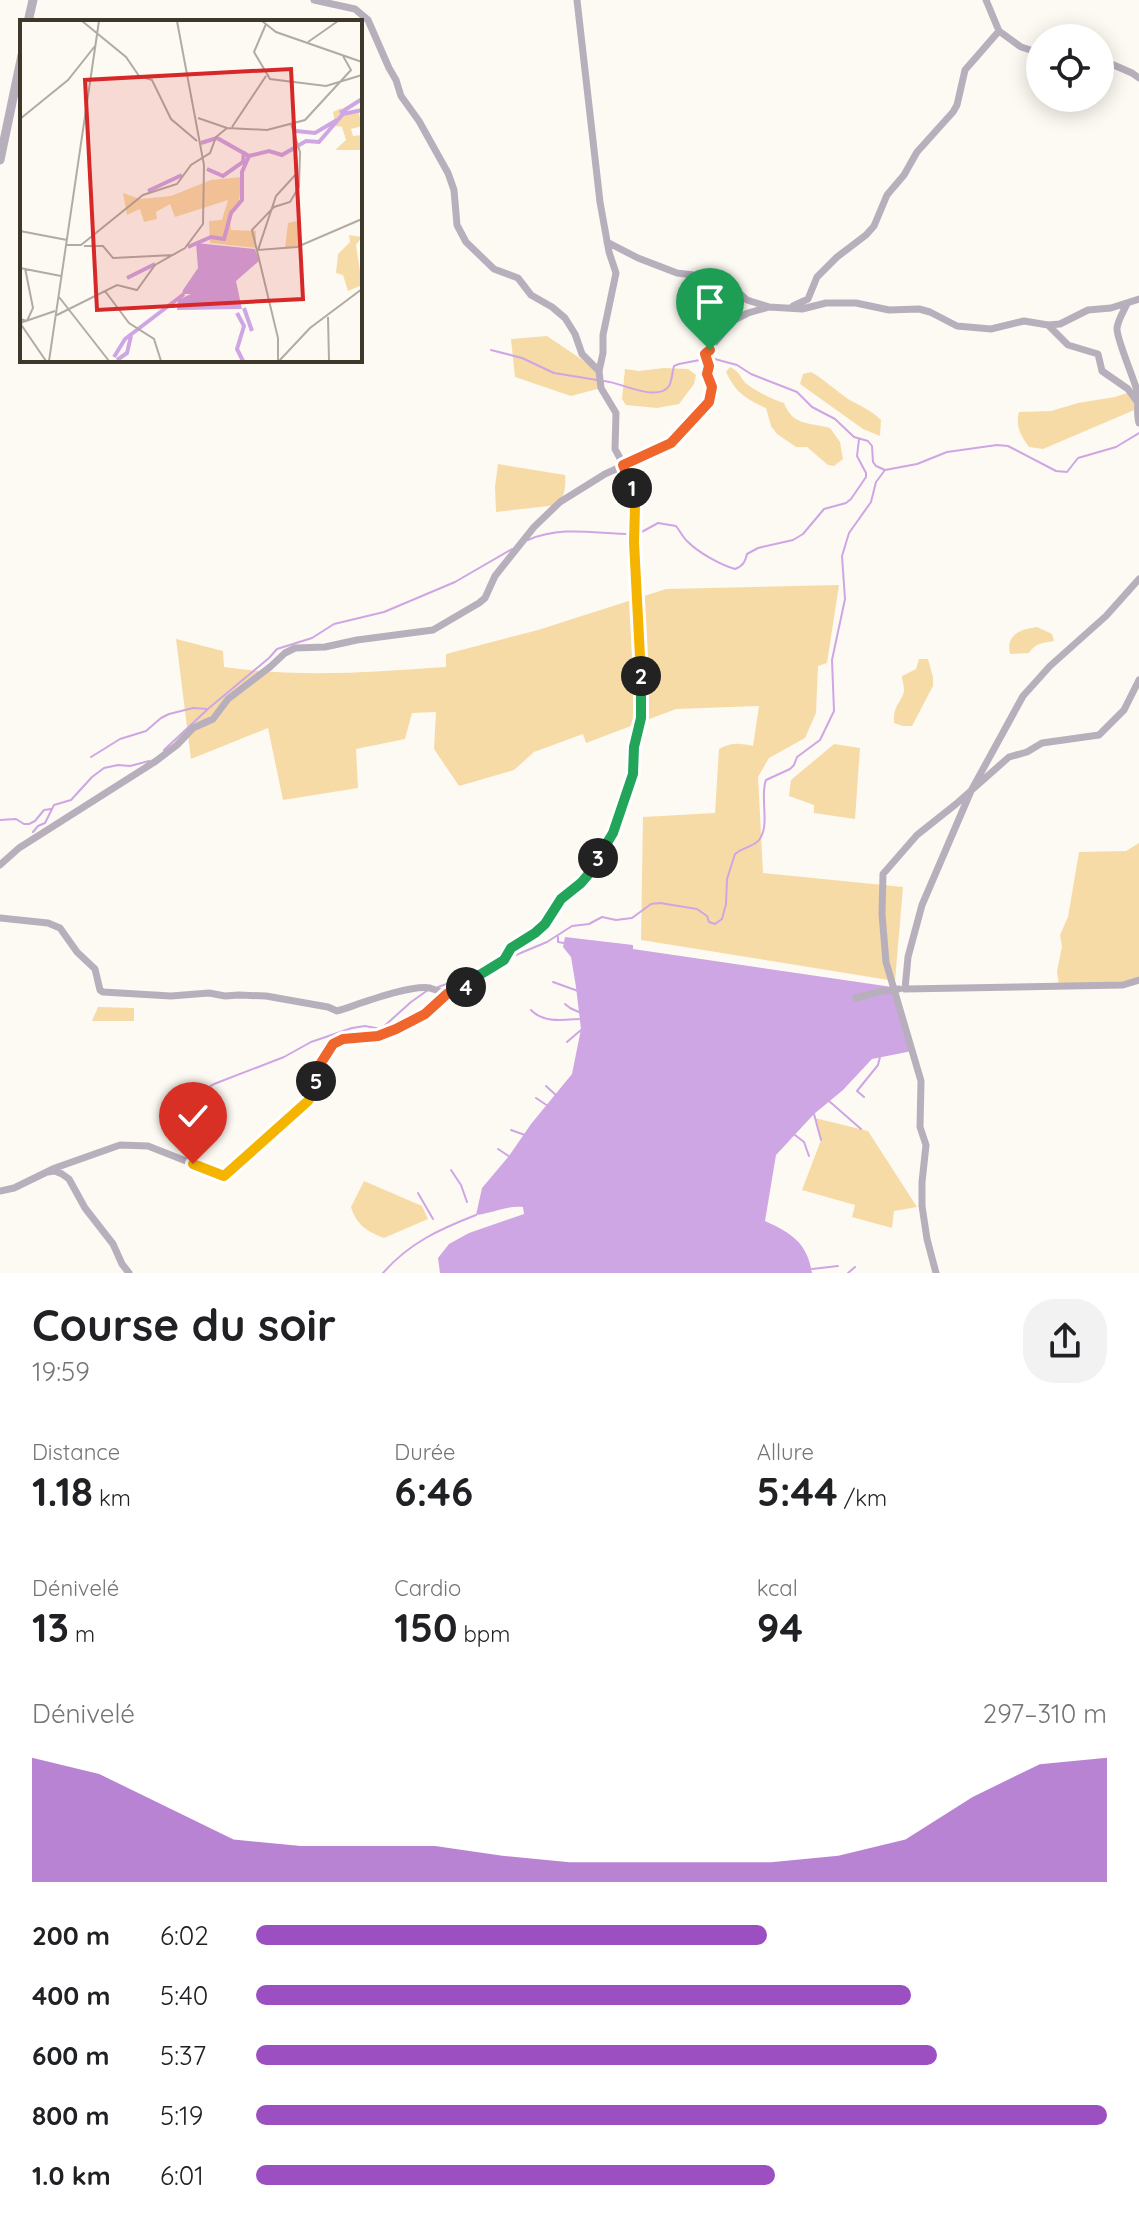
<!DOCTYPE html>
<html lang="fr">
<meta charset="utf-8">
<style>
body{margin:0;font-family:Quicksand,sans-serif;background:#f2f2f2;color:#202124;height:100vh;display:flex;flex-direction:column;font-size:30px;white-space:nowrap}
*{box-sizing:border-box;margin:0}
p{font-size:26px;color:#757577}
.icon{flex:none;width:44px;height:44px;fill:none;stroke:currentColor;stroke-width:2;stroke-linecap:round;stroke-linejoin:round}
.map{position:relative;height:1273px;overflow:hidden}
.panel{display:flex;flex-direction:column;background:#fff;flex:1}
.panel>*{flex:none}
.controls{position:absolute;left:1026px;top:24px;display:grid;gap:16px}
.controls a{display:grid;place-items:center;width:88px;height:88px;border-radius:50%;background:#fff;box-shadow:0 4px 20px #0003;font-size:40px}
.pin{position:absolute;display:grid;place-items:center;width:68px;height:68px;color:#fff;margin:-82px -34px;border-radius:50% 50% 50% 0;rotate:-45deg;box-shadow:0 0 8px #0007}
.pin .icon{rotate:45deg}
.km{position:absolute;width:40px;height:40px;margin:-20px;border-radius:50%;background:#222;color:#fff;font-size:22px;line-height:40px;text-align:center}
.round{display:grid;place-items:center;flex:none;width:84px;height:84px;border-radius:32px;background:#f2f2f2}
.head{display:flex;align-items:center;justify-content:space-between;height:136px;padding:0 32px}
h1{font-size:44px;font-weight:700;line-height:60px}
.metrics{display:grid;grid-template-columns:repeat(3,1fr);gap:12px;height:136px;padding:8px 32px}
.metrics div{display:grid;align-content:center}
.metrics b{font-size:40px;font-weight:700}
.metrics small{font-size:22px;font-weight:400}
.metrics p{font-size:22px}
.chart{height:224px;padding:16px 32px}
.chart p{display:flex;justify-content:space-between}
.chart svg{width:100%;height:144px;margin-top:8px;fill:#9b4fc1;opacity:.7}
ul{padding:0 32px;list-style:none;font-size:26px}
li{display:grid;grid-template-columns:128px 96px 1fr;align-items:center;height:60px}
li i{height:20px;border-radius:10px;background:#9b4fc1}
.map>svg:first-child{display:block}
.green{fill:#f6dba7}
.water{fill:#cea6e4}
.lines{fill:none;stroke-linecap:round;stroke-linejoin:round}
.stream{stroke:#cea6e4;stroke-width:2}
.minor{stroke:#b8afbd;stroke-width:7}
.tertiary{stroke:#b8afbd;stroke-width:9}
.split-1-casing{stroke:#fff;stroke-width:16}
.split-2-casing{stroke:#fff;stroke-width:16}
.split-3-casing{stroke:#fff;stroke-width:16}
.split-4-casing{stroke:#fff;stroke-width:16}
.split-5-casing{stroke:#fff;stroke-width:16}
.split-6-casing{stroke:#fff;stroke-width:16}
.split-1{stroke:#f0652b;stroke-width:10}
.split-2{stroke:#f5b400;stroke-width:10}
.split-3{stroke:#22a559;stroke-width:10}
.split-4{stroke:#22a559;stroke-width:10}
.split-5{stroke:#f0652b;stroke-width:10}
.split-6{stroke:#f5b400;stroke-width:10}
.inset-river{fill:none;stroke:#cea6e4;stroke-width:4}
.inset-road{fill:none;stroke:#b1aca3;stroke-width:2}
.view{fill:#d62828;fill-opacity:0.15;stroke:#d62828;stroke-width:4}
.inset-edge{fill:none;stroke:#3e382b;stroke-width:4}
</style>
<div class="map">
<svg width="1139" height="1273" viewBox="0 0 1139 1273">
<rect width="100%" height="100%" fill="#fdfaf3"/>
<path class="green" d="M547 336 599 371 601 388 571 396 515 377 511 339Z
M730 367C740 371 740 379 748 385 758 392 773 400 784 403 793 426 808 422 830 428L840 442 843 459 834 466 828 465 807 447H796L777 434 771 426 766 408C746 399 736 393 726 372Z
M664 368 688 369 696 375 694 384 679 404 657 408 626 405 622 399 625 369 639 371Z
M811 372C825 380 835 390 848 399 860 406 871 410 881 420L880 436 863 429 800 384 803 374Z
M1136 390 1139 408 1043 449 1029 447C1021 436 1015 426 1019 412L1051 411 1078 403 1115 397Z
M498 464 565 475C566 486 565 497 557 505L496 512 495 487Z
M839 585 827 663 818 666 816 713 805 738 769 758 758 777 763 873 903 887 895 981 641 940 643 817 715 813 719 749C731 742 740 743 753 746L759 706 676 709 586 743 583 734 534 752 514 770 459 786 434 749 436 712 412 713 405 739 356 749 358 788 283 800 268 728 191 759 176 639 223 651 224 667C302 678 369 672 446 667V654L538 630 666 589Z
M1037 627 1052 634 1054 641C1043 643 1035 643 1029 653L1010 654C1005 634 1022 629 1037 627Z
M919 659H928L933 677V686L912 726H903L894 723C893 703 903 702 904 690 904 685 902 680 902 676L916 669Z
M834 744 860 748 855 819 814 813V805L789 796 791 780Z
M1139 843V980L1123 985 1059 986 1057 971 1062 947 1060 935 1068 917 1079 852 1126 851Z
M98 1007 134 1008V1021H92Z
M815 1118 868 1131 917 1207 894 1211 892 1228 852 1217 855 1205 802 1190 821 1140Z
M364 1181 422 1206 428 1219 384 1238C367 1231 357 1226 351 1207Z"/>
<path class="water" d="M565 937 633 945V949L892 987 912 1051 872 1059 843 1090 814 1114 776 1155 765 1221C791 1233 807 1242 812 1273H440L438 1258 449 1244 469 1233 524 1214 523 1207C508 1205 493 1213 476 1215L482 1188 509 1156 531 1124 572 1074 581 1029 576 987 571 957 563 947Z"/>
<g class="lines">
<path class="stream" d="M491 350 522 358 554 373 597 380
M711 358 737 365 751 374 797 392 812 407 835 419 854 437 868 441 872 446 873 462 876 466 885 470 917 464 947 452 997 445 1008 446 1056 471 1067 472 1078 458 1116 447 1139 433
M604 381C620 382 657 403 669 386 672 381 672 373 674 366L679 364 705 359
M638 534 658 523 676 526C680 531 683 538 688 542 699 553 721 565 735 569 743 566 745 562 747 554L758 548 793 540 803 534 824 509 846 503 851 499 866 477V473L857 456 859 439
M528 540C563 525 596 534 632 534
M164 750 209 708 269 658 277 649 312 638 334 624 384 612 455 582 512 549
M91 757 120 739 146 731 161 718 169 714 193 708 208 709
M0 820 16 819 24 824H29L35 821 44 810 51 809
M33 832 38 826 45 823 54 805 71 800 92 777 104 768 118 765 130 766 149 761
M558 937V942L564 943
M511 957 547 942 572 926 589 924 602 917 616 920 632 918 651 904 660 903 697 909 707 916 709 922 715 924 722 919 726 904 727 879 735 854C742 848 751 847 757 842 772 829 759 797 766 780L790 769 794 765 797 757 820 740 834 711 832 660 845 599 842 556 849 533 871 502 876 482 885 470
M553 982 578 991
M438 987 461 979 497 961
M565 1004 570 1008 581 1013
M531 1010C543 1023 562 1020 579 1019
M567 1042 581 1030
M546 1086 557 1096
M864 1097 857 1091 878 1065 880 1057
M536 1098 548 1106
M829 1101 861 1129
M177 1106 214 1084 284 1057 311 1042 352 1028 365 1026 381 1029 411 1002 428 990
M814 1114 821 1140
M511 1130 525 1135
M795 1135 804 1142 809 1156
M498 1149 510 1157
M451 1170 461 1185 467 1202
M418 1193 433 1219
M812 1269 838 1266
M383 1273C409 1243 440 1229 476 1215
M848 1273 855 1267"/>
<path class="minor" d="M314 0 355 9 368 20 389 68 396 80 401 96 419 121 448 173 454 190 457 225 466 242 494 269 518 278 531 295 552 307 565 318 575 334 582 354 599 371
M986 0 999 31 1021 47 1040 53
M1100 59 1132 73 1139 78
M607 242 638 258 677 273 718 278 726 281 747 300 769 307 802 309 826 303H856L889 310 919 309 930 312 957 326 991 329 1024 321 1048 325 1060 324 1088 310 1111 308 1139 299
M1127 304C1123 312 1118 320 1117 328 1116 338 1134 378 1137 391 1139 402 1136 413 1139 423
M793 306 808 299 817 277 837 257 866 235 874 226 887 195 904 175 917 152 953 112 957 105 965 70 999 31
M1048 325 1068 345 1098 354 1102 371 1128 389 1138 403
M1139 579 1106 616 1050 666 1023 696 971 791 922 905 908 957 905 989 1123 985 1139 980
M0 865 19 848 156 761 177 745 193 728 213 719 228 699 270 667 285 653 295 648 325 647 357 640 433 630 479 603 485 598 495 576 534 527 560 502 605 474 664 447 671 443 694 418 709 402 712 393 707 374 709 366 705 354 734 320 748 313 769 307
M0 918 48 923 60 928 77 952 95 969 100 990 103 992 171 996 209 993 225 996 239 995 266 996 328 1007 337 1011C357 1005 411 984 430 988 436 990 441 992 448 993
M856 998 882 991 899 989
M48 1172 55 1171 62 1174 69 1179 85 1208 113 1244 122 1264 129 1273
M0 1191 14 1188 55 1168 120 1145 148 1146 224 1176 308 1101 314 1092 319 1066 333 1044 343 1039 378 1036 425 1014 448 993 466 987 473 979 504 960 517 943 535 933 547 921 561 899 581 883 593 869 613 833 633 774 634 747 641 718 634 542 635 506 627 471 615 449 616 413 601 388 599 371 603 353V335L616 273 609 252 600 202 577 0
M936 1273 927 1239 922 1206V1182L926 1145 920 1127 921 1081 886 962 882 914 883 874 917 835 956 804 1009 757 1027 752 1042 743 1099 735 1124 710 1139 680"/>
<path class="tertiary" d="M28 22 33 0
M0 160 22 55"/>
</g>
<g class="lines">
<g class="split-1-casing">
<path id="split-1" d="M632 488 623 465 671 443 709 402 712 387 707 374 709 366 705 354 710 350"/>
</g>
<g class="split-2-casing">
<path id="split-2" d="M632 488 635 506 634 542 641 676"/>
</g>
<g class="split-3-casing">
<path id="split-3" d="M598 858 613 833 633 774 634 747 641 718V676"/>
</g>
<g class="split-4-casing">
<path id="split-4" d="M466 987 473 979 504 960 511 948 535 933 545 924 561 899 581 883 593 869 598 858"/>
</g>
<g class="split-5-casing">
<path id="split-5" d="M316 1081 319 1066 333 1044 343 1039 378 1036 396 1029 425 1014 448 993 466 987"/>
</g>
<g class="split-6-casing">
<path id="split-6" d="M193 1164 224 1176 308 1101 314 1092 316 1081"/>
</g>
<use href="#split-1" class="split-1"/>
<use href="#split-2" class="split-2"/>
<use href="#split-3" class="split-3"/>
<use href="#split-4" class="split-4"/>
<use href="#split-5" class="split-5"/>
<use href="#split-6" class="split-6"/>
</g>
<g transform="translate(20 20)">
<rect width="342" height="342" fill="#fdfaf3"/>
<path d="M321 88 325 94 338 90 342 106 331 109 333 116 342 115V130H315L326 120 322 107 316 106 313 92ZM222 157 219 181 209 193 211 210 236 211V228L190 223 189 201 202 200 208 180 155 197 150 184 136 192 137 199 124 202 120 189 107 195 103 173 120 179 151 176 191 160ZM281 200V225L265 228 268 203ZM329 215 342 217 336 225 342 265 328 271 323 255 316 253 318 234 330 222Z" fill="#f6dba7"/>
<path d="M176 223 235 229 239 241 216 261 222 289 157 290 158 280 171 274H162L163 270 178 248Z" fill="#cea6e4"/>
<path class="inset-river" d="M320 93 342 79M276 111 295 113 317 100M181 123 197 118 229 136 249 131 262 135 286 121 299 122 323 94 342 90M187 149 203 156 223 142 224 131M128 171 162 155M168 227 191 217 204 219 211 193 222 180V152L229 136M107 258 135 244M224 288 232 311M217 293 224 306 217 329 223 341M94 337 105 319 164 274M97 340 107 333 111 316"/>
<path class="inset-road" d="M62 1 106 37 119 56 132 60 151 99 177 121M242 1 256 12 342 42M246 4 234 32 250 59 306 66 342 55M288 22 318 1M178 98 207 108 247 110 285 100 331 50 323 36M0 99 48 60 75 26M212 107 246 56M277 153 256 176 238 230 277 227 342 199M0 211 47 220M46 225H61L123 175 157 164 171 145 190 133 196 117 207 108M64 226H83L93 238 154 235M0 248 41 256M85 271 109 303 134 319 141 341M39 277 89 341M35 296 97 265 117 270 135 245 165 228 183 204 184 145 157 1M308 297 309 341M0 299 7 301 13 288 5 248M26 341 0 303 35 291M29 341 79 1M258 341V318L232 210 254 187 270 182 279 167 280 132 271 104M259 341 290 308 342 269"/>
<path class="view" d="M271 49 283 279 77 290 65 60Z"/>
<rect width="342" height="342" class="inset-edge"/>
</g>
</svg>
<div class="controls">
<a><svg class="icon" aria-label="locate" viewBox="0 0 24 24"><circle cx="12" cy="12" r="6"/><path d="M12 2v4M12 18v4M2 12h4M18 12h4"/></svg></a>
</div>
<div class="pin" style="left:710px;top:350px;background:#1e9e55"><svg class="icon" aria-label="arrive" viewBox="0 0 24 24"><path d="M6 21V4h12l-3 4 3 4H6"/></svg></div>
<div class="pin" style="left:193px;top:1164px;background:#d93025"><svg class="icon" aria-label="check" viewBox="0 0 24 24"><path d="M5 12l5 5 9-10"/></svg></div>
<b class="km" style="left:632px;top:488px">1</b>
<b class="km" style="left:641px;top:676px">2</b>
<b class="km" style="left:598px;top:858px">3</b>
<b class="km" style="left:466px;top:987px">4</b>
<b class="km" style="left:316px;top:1081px">5</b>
</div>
<section class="panel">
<div class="head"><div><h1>Course du soir</h1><p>19:59</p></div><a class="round"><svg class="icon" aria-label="share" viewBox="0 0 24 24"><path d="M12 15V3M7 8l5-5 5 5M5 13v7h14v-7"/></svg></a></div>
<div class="metrics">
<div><p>Distance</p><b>1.18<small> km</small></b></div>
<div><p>Durée</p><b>6:46</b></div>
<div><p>Allure</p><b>5:44<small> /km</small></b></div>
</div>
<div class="metrics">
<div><p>Dénivelé</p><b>13<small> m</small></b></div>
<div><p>Cardio</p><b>150<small> bpm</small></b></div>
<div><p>kcal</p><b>94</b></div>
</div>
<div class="chart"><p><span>Dénivelé</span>297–310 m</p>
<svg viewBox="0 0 160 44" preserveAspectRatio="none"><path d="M0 44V6L10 11L20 21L30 31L40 33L50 33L60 33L70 36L80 38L90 38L100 38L110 38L120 36L130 31L140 18L150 8L160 6V44z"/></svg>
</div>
<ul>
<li><b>200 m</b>6:02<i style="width:60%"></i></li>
<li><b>400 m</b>5:40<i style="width:77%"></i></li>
<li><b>600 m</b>5:37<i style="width:80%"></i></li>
<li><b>800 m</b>5:19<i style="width:100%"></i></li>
<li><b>1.0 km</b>6:01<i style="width:61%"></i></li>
</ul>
</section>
